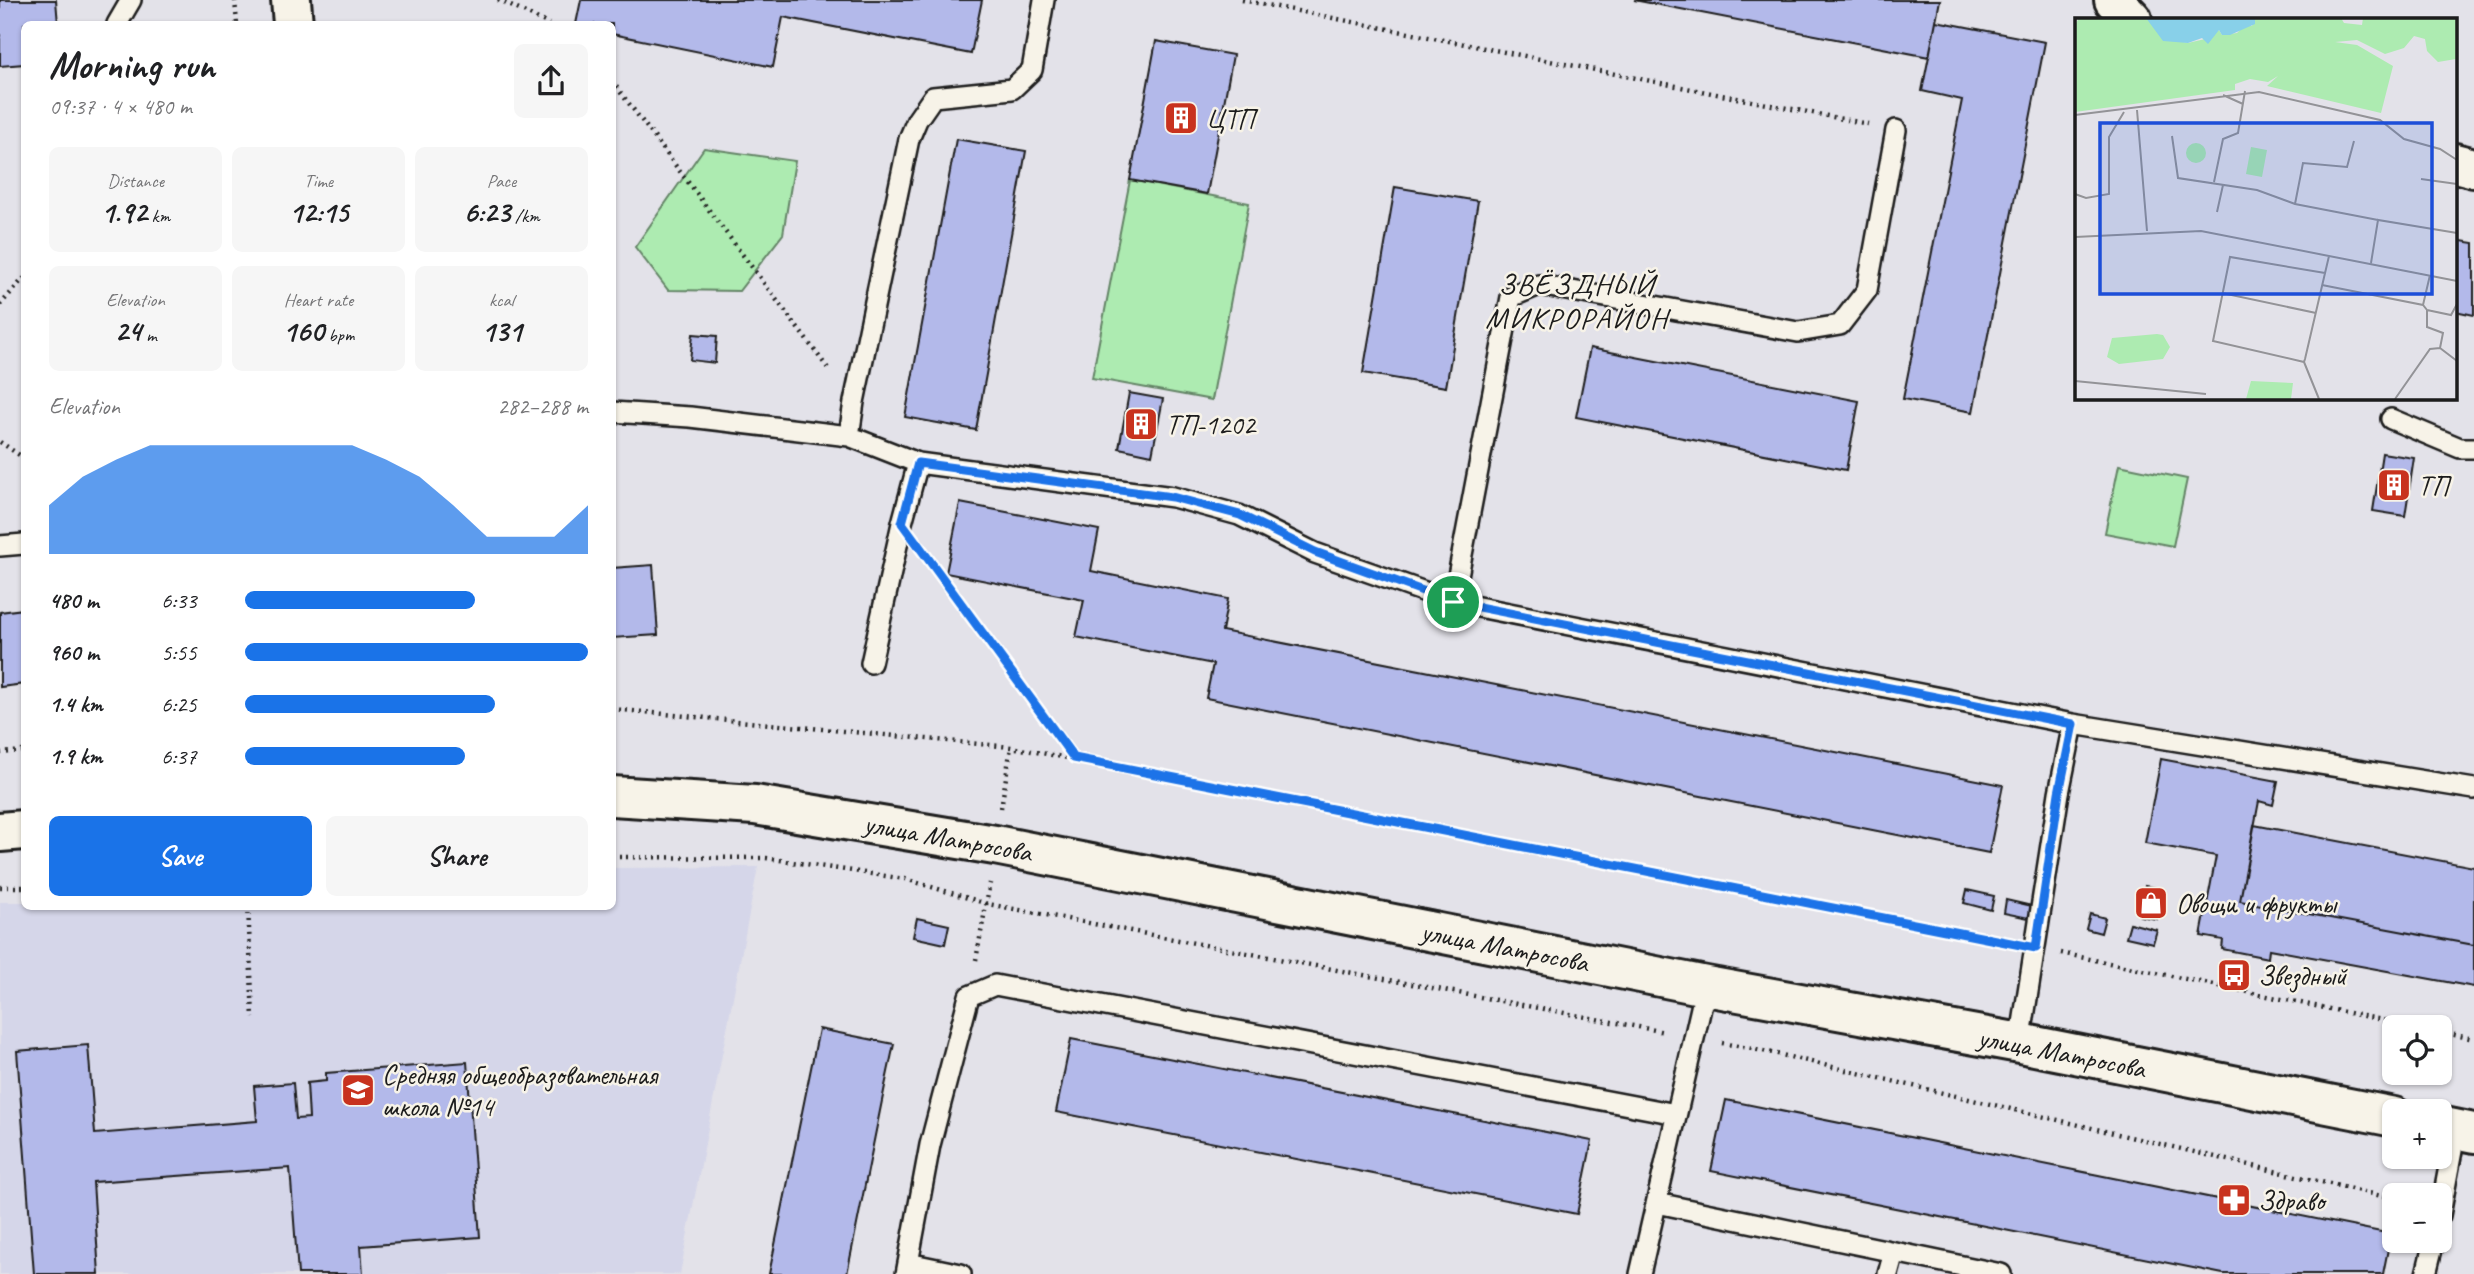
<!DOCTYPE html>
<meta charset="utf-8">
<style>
body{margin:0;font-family:Caveat,sans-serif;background:#f6f6f6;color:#202124;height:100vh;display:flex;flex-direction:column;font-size:26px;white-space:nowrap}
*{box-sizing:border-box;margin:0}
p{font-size:23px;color:#757577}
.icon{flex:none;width:38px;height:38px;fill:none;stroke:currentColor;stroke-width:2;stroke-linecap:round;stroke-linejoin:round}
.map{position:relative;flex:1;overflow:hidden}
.panel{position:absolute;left:21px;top:21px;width:595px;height:889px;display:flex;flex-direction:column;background:#fff;border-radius:10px;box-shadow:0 2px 5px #0004}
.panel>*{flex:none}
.controls{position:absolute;left:2382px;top:1015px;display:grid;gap:14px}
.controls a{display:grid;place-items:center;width:70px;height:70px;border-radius:10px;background:#fff;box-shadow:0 2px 5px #0004;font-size:35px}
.pin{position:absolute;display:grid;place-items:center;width:60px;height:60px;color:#fff;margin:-30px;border:4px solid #fff;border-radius:50%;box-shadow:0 2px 7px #0007}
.round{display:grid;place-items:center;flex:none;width:74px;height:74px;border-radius:10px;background:#f6f6f6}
.summary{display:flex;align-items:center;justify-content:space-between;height:119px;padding:0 28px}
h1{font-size:38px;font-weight:700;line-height:52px}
.stats{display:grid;grid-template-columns:repeat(3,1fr);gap:10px;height:119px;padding:7px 28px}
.stats div{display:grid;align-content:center;border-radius:10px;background:#f6f6f6;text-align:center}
.stats b{font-size:30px;font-weight:700}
.stats small{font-size:19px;font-weight:400}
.stats p{font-size:19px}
.chart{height:196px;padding:14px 28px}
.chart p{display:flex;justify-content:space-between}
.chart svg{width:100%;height:126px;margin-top:7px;fill:#1a73e8;opacity:.7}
.button{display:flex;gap:14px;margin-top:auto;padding:14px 28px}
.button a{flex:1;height:80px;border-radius:10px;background:#1a73e8;color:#fff;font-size:28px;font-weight:700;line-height:80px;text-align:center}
.button a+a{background:#f6f6f6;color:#202124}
ul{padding:0 28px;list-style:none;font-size:23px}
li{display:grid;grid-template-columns:112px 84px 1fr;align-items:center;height:52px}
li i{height:18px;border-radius:9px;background:#1a73e8}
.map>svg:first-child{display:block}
.built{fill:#d5d6e9}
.green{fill:#adebb1;stroke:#648466;stroke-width:2}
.building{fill:#b3b9ea;stroke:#1c1c1c;stroke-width:2}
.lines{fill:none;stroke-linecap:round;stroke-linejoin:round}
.lane-casing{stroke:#1c1c1c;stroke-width:24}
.street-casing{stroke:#1c1c1c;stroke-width:44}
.secondary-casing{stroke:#1c1c1c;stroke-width:44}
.path{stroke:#1c1c1c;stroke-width:4.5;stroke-dasharray:2 5;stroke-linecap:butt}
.lane{stroke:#f7f3e8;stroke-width:19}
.street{stroke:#f7f3e8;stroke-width:38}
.secondary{stroke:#f7f3e8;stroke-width:38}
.route-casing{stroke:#fff;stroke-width:14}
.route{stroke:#1a73e8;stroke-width:9}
.labels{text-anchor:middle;stroke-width:5;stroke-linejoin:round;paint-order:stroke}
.poi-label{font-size:28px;fill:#1c1c1c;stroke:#f7f3e8;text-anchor:start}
.street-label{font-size:28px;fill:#1c1c1c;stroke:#f7f3e8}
.neighbourhood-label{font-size:30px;letter-spacing:2px;fill:#1c1c1c;stroke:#f7f3e8}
.inset-road{fill:none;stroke:#939397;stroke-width:2}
.view{fill:#1d4ed8;fill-opacity:0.15;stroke:#1d4ed8;stroke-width:3.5}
.inset-edge{fill:none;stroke:#1c1c1c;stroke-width:3.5}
</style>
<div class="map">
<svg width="2474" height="1274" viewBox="0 0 2474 1274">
<rect width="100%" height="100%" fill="#e3e2e9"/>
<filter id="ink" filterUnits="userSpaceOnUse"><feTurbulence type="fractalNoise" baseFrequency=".0143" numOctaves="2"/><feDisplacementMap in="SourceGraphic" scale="14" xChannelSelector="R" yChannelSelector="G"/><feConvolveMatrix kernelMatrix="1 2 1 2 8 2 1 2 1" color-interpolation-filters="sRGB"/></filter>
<g filter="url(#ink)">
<path class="built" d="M758 867 680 1274H0V902H24V906H612L613 868Z"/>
<path class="green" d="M704 148 795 161 783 234 739 291 668 290 635 247Z
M1130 180 1249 203 1212 400 1092 378Z
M2119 465 2187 479 2173 546 2105 533Z"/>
<path class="building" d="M0 0H56L58 24H24V64L0 66Z
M581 0H982L971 54 783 17 773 67 612 34V24H576Z
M1634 0H1940L1929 57Z
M1936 21 2045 42 1973 412 1903 399 1962 100 1922 91Z
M1156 41 1233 55 1207 194 1130 180Z
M956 139 1026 151 976 430 905 417Z
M1395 187 1478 201 1446 387 1363 373Z
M2455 240 2474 243V315L2455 311Z
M693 334 717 336 715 363 690 360Z
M1590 348 1859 401 1846 470 1576 417Z
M1129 393 1163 399 1152 455 1119 448Z
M2382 453 2414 458 2405 516 2373 511Z
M960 503 1099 530 1091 571 1228 599 1222 631 2003 785 1989 853 1206 698 1213 664 1076 637 1084 600 946 573Z
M653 565 658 635 612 638V568Z
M24 609V684L0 687V612Z
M2161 759 2278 781 2273 805 2259 801 2240 901 2474 945V987L2269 949 2268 958 2222 949 2223 940 2201 936 2216 856 2145 843Z
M2254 825 2474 867V945L2240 901Z
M2145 886 2163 889 2157 919 2140 916Z
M1967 890 1994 896 1991 910 1964 903Z
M2006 900 2032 906 2029 918 2004 913Z
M2090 914 2105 918 2101 933 2086 929Z
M917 918 949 925 945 944 913 937Z
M2130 923 2157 930 2153 943 2126 937Z
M819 1029 894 1044 885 1086 847 1274H769Z
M1071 1039 1592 1141 1577 1214 1056 1112Z
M88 1045 95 1134 257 1121 254 1086 293 1083 296 1119 309 1118 307 1083 326 1081V1073L467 1062 480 1237 361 1246 363 1274H298L290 1168 93 1182 99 1274H34L17 1051Z
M1726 1100 2391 1234 2383 1274H2223L1711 1171Z"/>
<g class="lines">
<g class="lane-casing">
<path id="lane" d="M117 24 131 0
M612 412 690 417 849 436 918 463 1173 497 1239 515 1315 553 1453 602 2073 724
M2391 419 2460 448H2474
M849 436 854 402 909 139 917 120 933 97 1012 89 1032 70 1044 0
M0 546 24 544
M1453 602 1511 297 1539 285 1798 332 1840 325 1867 290 1896 130
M871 663 902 523 918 463
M2020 1043 2059 793 2073 724 2474 789
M1657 1203 2001 1274
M2440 1215 2456 1129
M908 1263 961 1274
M906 1274 930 1145 969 996 995 985 1676 1114
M1640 1274 1706 986
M1888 1274 1894 1252
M2426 1274 2434 1241"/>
</g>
<g class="street-casing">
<path id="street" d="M291 0 293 24
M2114 0 2132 19
M2455 163 2474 168"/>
</g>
<g class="secondary-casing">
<path id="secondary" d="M612 796 755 805 995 845 1706 986 2020 1043 2394 1117
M0 832 24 830
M2440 1126 2474 1133"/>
</g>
<path class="path" d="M235 0 237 24
M498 0 549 24
M1242 0 1868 124
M612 81 830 371
M0 305 24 278
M0 442 24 458
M924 553 1074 758
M612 709 1011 747 2007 942
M0 753 24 751
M1001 808 1011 747
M612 857 766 858 905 879 988 904 1665 1032
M0 887H24
M248 906 253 1018
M2061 953 2416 1027
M976 960 990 883
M2440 1032 2474 1039
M1722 1043 1773 1053 2394 1199"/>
<use href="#lane" class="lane"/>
<use href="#street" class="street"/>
<use href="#secondary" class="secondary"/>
</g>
</g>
<g class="lines" filter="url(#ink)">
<g class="route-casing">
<path id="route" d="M918 463 1172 497 1240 515 1315 552 1453 602 2073 724 2059 793 2036 948 1074 758 902 523Z"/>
</g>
<use href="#route" class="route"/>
</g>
<defs>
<g id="building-square" transform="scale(1.75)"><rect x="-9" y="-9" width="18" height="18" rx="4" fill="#c8321e" stroke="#f7f3e8"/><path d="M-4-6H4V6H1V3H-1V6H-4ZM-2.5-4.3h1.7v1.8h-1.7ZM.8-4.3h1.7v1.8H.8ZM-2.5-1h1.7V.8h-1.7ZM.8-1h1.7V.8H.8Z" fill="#fff"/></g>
<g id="shop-square" transform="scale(1.75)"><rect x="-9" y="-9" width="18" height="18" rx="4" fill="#c8321e" stroke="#f7f3e8"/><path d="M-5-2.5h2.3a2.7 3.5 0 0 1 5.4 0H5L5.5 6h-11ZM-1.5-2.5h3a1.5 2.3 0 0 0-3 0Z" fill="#fff"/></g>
<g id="bus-square" transform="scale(1.75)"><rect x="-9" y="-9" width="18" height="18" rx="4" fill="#c8321e" stroke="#f7f3e8"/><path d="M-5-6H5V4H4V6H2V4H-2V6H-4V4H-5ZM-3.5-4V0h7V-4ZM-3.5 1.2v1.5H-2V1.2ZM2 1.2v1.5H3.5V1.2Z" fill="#fff"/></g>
<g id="school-square" transform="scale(1.75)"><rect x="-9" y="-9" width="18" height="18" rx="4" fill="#c8321e" stroke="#f7f3e8"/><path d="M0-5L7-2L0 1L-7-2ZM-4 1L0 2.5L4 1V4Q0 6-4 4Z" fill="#fff"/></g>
<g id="pharmacy-square" transform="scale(1.75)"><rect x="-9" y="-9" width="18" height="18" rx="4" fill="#c8321e" stroke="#f7f3e8"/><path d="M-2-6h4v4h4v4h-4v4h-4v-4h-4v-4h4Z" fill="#fff"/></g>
</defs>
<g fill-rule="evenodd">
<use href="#building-square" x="1181" y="118"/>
<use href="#building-square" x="1141" y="424"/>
<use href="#building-square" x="2394" y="485"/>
<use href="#shop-square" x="2151" y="903"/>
<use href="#bus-square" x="2234" y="975"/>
<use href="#school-square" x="358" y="1090"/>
<use href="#pharmacy-square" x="2234" y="1200"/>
</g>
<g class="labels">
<g class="poi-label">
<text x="1206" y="128">ЦТП</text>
<text x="1166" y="434">ТП-1202</text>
<text x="2418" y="495">ТП</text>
<text x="2176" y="913">Овощи и фрукты</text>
<text x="2258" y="985">Звездный</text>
<text x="382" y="1084">Средняя общеобразовательная<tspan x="382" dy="32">школа №14</tspan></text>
<text x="2258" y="1210">Здраво</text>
</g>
<g class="street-label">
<text transform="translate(948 837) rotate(10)" y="10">улица Матросова</text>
<text transform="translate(1505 946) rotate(11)" y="10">улица Матросова</text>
<text transform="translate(2062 1052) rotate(11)" y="10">улица Матросова</text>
</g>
<g class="neighbourhood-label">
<text x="1577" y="294">ЗВЁЗДНЫЙ<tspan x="1577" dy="34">МИКРОРАЙОН</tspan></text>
</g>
</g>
<g transform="translate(2075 18)">
<rect width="382" height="382" fill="#e3e2e9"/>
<path d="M4 0H71L94 21 113 25 130 21 144 12 147 17 162 15 170 7 177 8 180 0H266L269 5 287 7 288 0H381V41L363 44 352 33 350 21 339 18 329 30 310 36 282 22 260 24 282 27 318 48 306 95 192 68 203 58 193 64 175 61 160 66V72L0 94V7ZM111 135a10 10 0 1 1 20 0a10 10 0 1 1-20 0ZM176 129 192 132 187 159 171 156ZM82 316 88 317 95 329 88 341 44 346 32 339 37 320ZM176 363 218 365 216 381H171Z" fill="#adebb1"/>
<path d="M71 0H180V6L155 17H147L144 12 133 26 127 20 113 25 88 23Z" fill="#88d0e9"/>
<path class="inset-road" d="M148 77 168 86M62 92 72 213M0 97 184 74 305 102 329 121 365 131 382 142M97 118 103 160 182 172 220 186 303 202M346 161 382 166M139 164 148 121 163 115 170 73M0 176 11 180 34 176V119L49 94M220 186 228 145 272 149 279 123M142 194 148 167M0 219 126 213 382 263M296 245 303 202 382 215M250 255 155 239 138 323 229 344 230 341 254 238M247 267 348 287 352 292V309L368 315 365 330M147 275 241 295M348 287 355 257M352 292 376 297 382 286M229 344 244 381M0 363 131 376M320 381 355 331 365 330 382 343"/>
<path class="view" d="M25 105H357V276H25Z"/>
<rect width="382" height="382" class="inset-edge"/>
</g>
</svg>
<div class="controls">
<a><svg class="icon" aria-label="locate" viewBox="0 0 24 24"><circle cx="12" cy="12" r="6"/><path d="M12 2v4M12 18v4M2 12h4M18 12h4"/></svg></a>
<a>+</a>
<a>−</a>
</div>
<div class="pin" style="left:1453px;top:602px;background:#1e9e55"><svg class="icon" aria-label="arrive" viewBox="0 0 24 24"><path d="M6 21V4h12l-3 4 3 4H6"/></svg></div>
<section class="panel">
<div class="summary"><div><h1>Morning run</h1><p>09:37 · 4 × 480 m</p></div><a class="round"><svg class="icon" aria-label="share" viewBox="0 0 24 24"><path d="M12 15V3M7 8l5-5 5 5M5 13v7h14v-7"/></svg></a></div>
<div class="stats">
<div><p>Distance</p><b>1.92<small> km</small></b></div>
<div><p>Time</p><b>12:15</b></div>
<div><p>Pace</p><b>6:23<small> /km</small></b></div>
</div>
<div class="stats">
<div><p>Elevation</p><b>24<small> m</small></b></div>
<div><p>Heart rate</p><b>160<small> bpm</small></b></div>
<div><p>kcal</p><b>131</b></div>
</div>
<div class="chart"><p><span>Elevation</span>282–288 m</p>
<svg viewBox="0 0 160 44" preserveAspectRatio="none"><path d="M0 44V27L10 17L20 11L30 6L40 6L50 6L60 6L70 6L80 6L90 6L100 11L110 17L120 27L130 38L140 38L150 38L160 27V44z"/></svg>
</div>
<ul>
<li><b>480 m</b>6:33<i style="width:67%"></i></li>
<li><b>960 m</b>5:55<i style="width:100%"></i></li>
<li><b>1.4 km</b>6:25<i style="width:73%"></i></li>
<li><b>1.9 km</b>6:37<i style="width:64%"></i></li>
</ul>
<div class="button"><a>Save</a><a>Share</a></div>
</section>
</div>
